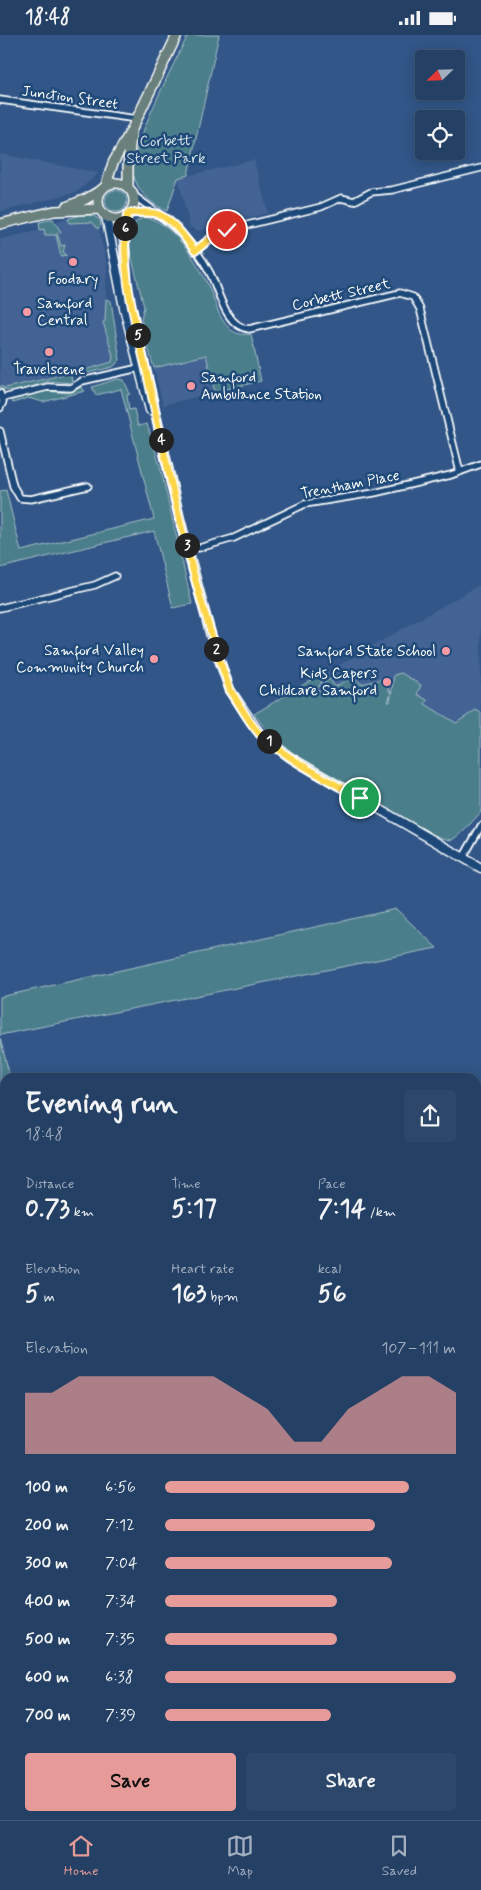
<!DOCTYPE html>
<meta charset="utf-8">
<style>
body{margin:0;font-family:Mynerve,sans-serif;background:#2d476b;color:#f1f3f6;height:100vh;display:flex;flex-direction:column;font-size:19px;white-space:nowrap}
*{box-sizing:border-box;margin:0}
p{font-size:16px;color:#a3afbf}
.icon{flex:none;width:28px;height:28px;fill:none;stroke:currentColor;stroke-width:2;stroke-linecap:round;stroke-linejoin:round}
.map{position:relative;flex:1;overflow:hidden}
.side{position:absolute;left:0px;top:1038px;width:481px;height:748px;display:flex;flex-direction:column;background:#254065;border-radius:15px 15px 0 0;box-shadow:0 2px 12px #0003,0 0 0 1px #425979}
.side>*{flex:none}
.needle{width:32px;rotate:247deg}
.buttons{position:absolute;left:415px;top:15px;display:grid;gap:10px}
.buttons a{display:grid;place-items:center;width:50px;height:50px;border-radius:5px;background:#254065;box-shadow:0 2px 12px #0003,0 0 0 1px #425979;font-size:25px}
.pin{position:absolute;display:grid;place-items:center;width:42px;height:42px;color:#fff;margin:-21px;border:2px solid #fff;border-radius:50%;box-shadow:0 1px 5px #0007}
.km{position:absolute;width:25px;height:25px;margin:-12px;border-radius:50%;background:#222;color:#fff;font-size:14px;line-height:25px;text-align:center}
.round{display:grid;place-items:center;flex:none;width:52px;height:52px;border-radius:5px;background:#2d476b}
.head{display:flex;align-items:center;justify-content:space-between;height:85px;padding:0 25px}
h1{font-size:28px;font-weight:700;line-height:38px}
.figures{display:grid;grid-template-columns:repeat(3,1fr);gap:8px;height:85px;padding:5px 25px}
.figures div{display:grid;align-content:center}
.figures b{font-size:25px;font-weight:700}
.figures small{font-size:14px;font-weight:400}
.figures p{font-size:14px}
.chart{height:140px;padding:10px 25px}
.chart p{display:flex;justify-content:space-between}
.chart svg{width:100%;height:90px;margin-top:5px;fill:#e69b98;opacity:.7}
.primary-button{display:flex;gap:10px;margin-top:auto;padding:10px 25px}
.primary-button a{flex:1;height:58px;border-radius:5px;background:#e69b98;color:#111;font-size:20px;font-weight:700;line-height:58px;text-align:center}
.primary-button a+a{background:#2d476b;color:#f1f3f6}
ul{padding:0 25px;list-style:none;font-size:16px}
li{display:grid;grid-template-columns:80px 60px 1fr;align-items:center;height:38px}
li i{height:12px;border-radius:6px;background:#e69b98}
.status{display:flex;justify-content:space-between;align-items:center;height:35px;padding:0 25px;background:#254065;direction:ltr}
.status svg{height:14px;fill:currentColor}
.menu{display:flex;justify-content:space-around;align-items:center;height:70px;border-top:1px solid #425979;background:#254065;font-size:14px;color:#a3afbf}
.menu a{display:grid;justify-items:center;gap:2px}
.menu .current{color:#e69b98}
.map>svg:first-child{display:block}
.built{fill:#436393}
.green{fill:#4b7e8b;stroke:#a5bec5}
.lines{fill:none;stroke-linecap:round;stroke-linejoin:round}
.stream{stroke:#8fb0c6;stroke-width:2}
.street-casing{stroke:#fff;stroke-width:9}
.secondary-casing{stroke:#fff;stroke-width:11}
.primary-casing{stroke:#fff;stroke-width:12}
.street{stroke:#1f4a7a;stroke-width:5.5}
.secondary{stroke:#1f4a7a;stroke-width:8}
.primary{stroke:#6a807c;stroke-width:9}
.route-casing{stroke:#fff;stroke-width:10}
.route{stroke:#ffd54a;stroke-width:6}
.poi-dot{fill:#ff9aa2;stroke:#1f4a7a;stroke-width:2}
.labels{text-anchor:middle;stroke-width:5;stroke-linejoin:round;paint-order:stroke}
.street-label{font-size:15px;fill:#fff;stroke:#1f4a7a}
.park-label{font-size:15px;fill:#d2dfe2;stroke:#1f4a7a}
.poi-label{font-size:15px;fill:#fff;stroke:#1f4a7a;text-anchor:end}
</style>
<div class="status"><b>18:48</b><svg viewBox="0 0 49 12"><path d="M0 12V9h3v3zM5 12V6h3v6zM10 12V3h3v9zM15 12V0h3v12zM26 1h20v11H26zM47 4h2v5h-2z"/></svg></div>
<div class="map">
<svg width="481" height="1785" viewBox="0 0 481 1785">
<rect width="100%" height="100%" fill="#315687"/>
<filter id="ink" filterUnits="userSpaceOnUse"><feTurbulence type="fractalNoise" baseFrequency=".02" numOctaves="2"/><feDisplacementMap in="SourceGraphic" scale="10" xChannelSelector="R" yChannelSelector="G"/><feConvolveMatrix kernelMatrix="1 2 1 2 8 2 1 2 1" color-interpolation-filters="sRGB"/></filter>
<g filter="url(#ink)">
<path class="built" d="M0 119 99 138 77 157 0 177Z
M254 125 268 178 198 196 190 192 178 143Z
M68 184V187L85 184 98 189 107 231 105 286 106 299 113 322 112 327 3 353 0 351V204L58 191 55 187Z
M206 320 215 357 163 370 154 333Z
M481 549V678L476 675 456 688 416 663 409 668 307 664 297 654Z"/>
<path class="green" d="M188 0H219L188 140 178 143 167 176C151 169 137 157 133 138 129 114 176 25 188 0Z
M105 166a11 11 0 1 1 22 0a11 11 0 1 1-22 0Z
M80 180H92L100 185 101 190 98 194 92 187 69 188 68 184Z
M143 182C171 184 199 229 209 252 215 265 218 283 229 293 235 299 242 300 251 299L261 346 215 357 206 320 154 333 146 306 141 283 144 272 129 212 132 190Z
M53 184 61 197 57 198 61 211 65 210 63 217 67 220 61 221 56 200H45L44 194 40 195 39 187Z
M106 264 111 266 120 325 113 332 83 339 81 336 112 327 113 321 103 287 105 286Z
M70 332 72 348 49 346 15 357 0 354V351L5 353 71 338Z
M117 344 124 345 130 359 127 360 129 375 134 374 138 391 147 389 160 431 192 569 173 573 154 496 0 533V456L6 455 21 516 154 484 121 354 96 360 92 352Z
M81 352 85 356 43 367 28 363 13 368 11 365 46 356 68 358Z
M401 638 421 650 417 659 427 665 425 669 456 688 476 675 481 678V777L463 797 452 805C425 804 312 735 288 715 275 705 264 692 254 679L318 641 322 647 318 653 310 655H318L323 661 321 651 330 644 335 652 351 642 362 649 382 644 391 658 388 667H390L394 640Z
M396 874 437 913 0 1000V962Z
M0 1003 10 1042H5V1089L0 1069Z
M0 1524H5V1667L0 1664Z
M481 1768V1785H223L215 1780H476V1769Z"/>
<g class="lines">
<path class="stream" d="M476 1253 481 1249
M0 1636 5 1637
M306 1780 316 1785"/>
<g class="street-casing">
<path id="street" d="M0 65 137 84
M133 160C162 181 193 204 210 238 219 256 225 292 249 294L400 258 413 262 420 274 460 437
M129 178H155
M195 216 210 204 227 195 321 172 341 163 354 166 371 157 392 155 481 133
M0 358 3 367 0 373
M3 363 48 352 71 353 82 346 143 332
M0 396 13 451 20 463 31 464 88 451
M199 513 234 503 305 469 374 458 451 440 481 429
M0 573 95 550 115 541
M463 823 481 791
M476 1085H481
M476 1528 481 1526"/>
</g>
<g class="secondary-casing">
<path id="secondary" d="M127 180 124 202 127 255 180 485 211 601 230 655 260 699 291 723 481 833
M106 181 124 273 150 375
M0 1781 8 1785"/>
</g>
<g class="primary-casing">
<path id="primary" d="M98 166a18 18 0 1 1 36 0a18 18 0 1 1-36 0Z
M106 150 113 128 132 94 177 0
M128 153V131L131 100
M66 172 86 164 101 155
M0 189 54 176 99 174"/>
</g>
<use href="#street" class="street"/>
<use href="#secondary" class="secondary"/>
<use href="#primary" class="primary"/>
</g>
</g>
<g class="lines" filter="url(#ink)">
<g class="route-casing">
<path id="route" d="M227 195 210 204 195 216C185 203 171 181 153 178 146 177 137 178 129 178L127 180C119 238 137 292 149 348 171 451 194 555 230 655 240 669 249 689 261 700 290 726 327 744 360 763"/>
</g>
<use href="#route" class="route"/>
</g>
<g class="poi-dot">
<circle cx="73" cy="227" r="5"/>
<circle cx="27" cy="277" r="5"/>
<circle cx="49" cy="317" r="5"/>
<circle cx="191" cy="351" r="5"/>
<circle cx="446" cy="616" r="5"/>
<circle cx="154" cy="624" r="5"/>
<circle cx="387" cy="647" r="5"/>
</g>
<g class="labels">
<g class="street-label">
<text transform="translate(70 62) rotate(8)" y="5">Junction Street</text>
<text transform="translate(341 259) rotate(-13)" y="5">Corbett Street</text>
<text transform="translate(350 449) rotate(-11)" y="5">Trentham Place</text>
</g>
<g class="park-label">
<text x="166" y="111">Corbett<tspan x="166" dy="17">Street Park</tspan></text>
</g>
<g class="poi-label">
<text x="73" y="249" text-anchor="middle">Foodary</text>
<text x="37" y="273" text-anchor="start">Samford<tspan x="37" dy="17">Central</tspan></text>
<text x="49" y="339" text-anchor="middle">Travelscene</text>
<text x="201" y="347" text-anchor="start">Samford<tspan x="201" dy="17">Ambulance Station</tspan></text>
<text x="144" y="620">Samford Valley<tspan x="144" dy="17">Community Church</tspan></text>
<text x="436" y="621">Samford State School</text>
<text x="377" y="643">Kids Capers<tspan x="377" dy="17">Childcare Samford</tspan></text>
</g>
</g>
</svg>
<div class="buttons">
<a><svg class="needle" viewBox="-14 -14 28 28"><path d="M0-13l5 13h-10z" fill="#e53935"/><path d="M0 13l5-13h-10z" fill="#a3afbf"/></svg></a>
<a><svg class="icon" aria-label="locate" viewBox="0 0 24 24"><circle cx="12" cy="12" r="6"/><path d="M12 2v4M12 18v4M2 12h4M18 12h4"/></svg></a>
</div>
<div class="pin" style="left:360px;top:763px;background:#1e9e55"><svg class="icon" aria-label="arrive" viewBox="0 0 24 24"><path d="M6 21V4h12l-3 4 3 4H6"/></svg></div>
<div class="pin" style="left:227px;top:195px;background:#d93025"><svg class="icon" aria-label="check" viewBox="0 0 24 24"><path d="M5 12l5 5 9-10"/></svg></div>
<b class="km" style="left:269px;top:706px">1</b>
<b class="km" style="left:216px;top:614px">2</b>
<b class="km" style="left:187px;top:510px">3</b>
<b class="km" style="left:161px;top:405px">4</b>
<b class="km" style="left:138px;top:300px">5</b>
<b class="km" style="left:125px;top:193px">6</b>
<section class="side">
<div class="head"><div><h1>Evening run</h1><p>18:48</p></div><a class="round"><svg class="icon" aria-label="share" viewBox="0 0 24 24"><path d="M12 15V3M7 8l5-5 5 5M5 13v7h14v-7"/></svg></a></div>
<div class="figures">
<div><p>Distance</p><b>0.73<small> km</small></b></div>
<div><p>Time</p><b>5:17</b></div>
<div><p>Pace</p><b>7:14<small> /km</small></b></div>
</div>
<div class="figures">
<div><p>Elevation</p><b>5<small> m</small></b></div>
<div><p>Heart rate</p><b>163<small> bpm</small></b></div>
<div><p>kcal</p><b>56</b></div>
</div>
<div class="chart"><p><span>Elevation</span>107–111 m</p>
<svg viewBox="0 0 160 44" preserveAspectRatio="none"><path d="M0 44V14L10 14L20 6L30 6L40 6L50 6L60 6L70 6L80 14L90 22L100 38L110 38L120 22L130 14L140 6L150 6L160 14V44z"/></svg>
</div>
<ul>
<li><b>100 m</b>6:56<i style="width:84%"></i></li>
<li><b>200 m</b>7:12<i style="width:72%"></i></li>
<li><b>300 m</b>7:04<i style="width:78%"></i></li>
<li><b>400 m</b>7:34<i style="width:59%"></i></li>
<li><b>500 m</b>7:35<i style="width:59%"></i></li>
<li><b>600 m</b>6:38<i style="width:100%"></i></li>
<li><b>700 m</b>7:39<i style="width:57%"></i></li>
</ul>
<div class="primary-button"><a>Save</a><a>Share</a></div>
</section>
</div>
<nav class="menu">
<a class="current"><svg class="icon" aria-label="home" viewBox="0 0 24 24"><path d="M3 11l9-7 9 7M6 9v11h12V9"/></svg>Home</a>
<a><svg class="icon" aria-label="map" viewBox="0 0 24 24"><path d="M3 6l6-2 6 2 6-2v14l-6 2-6-2-6 2zM9 4v14M15 6v14"/></svg>Map</a>
<a><svg class="icon" aria-label="saved" viewBox="0 0 24 24"><path d="M7 4h10v16l-5-4-5 4z"/></svg>Saved</a>
</nav>
